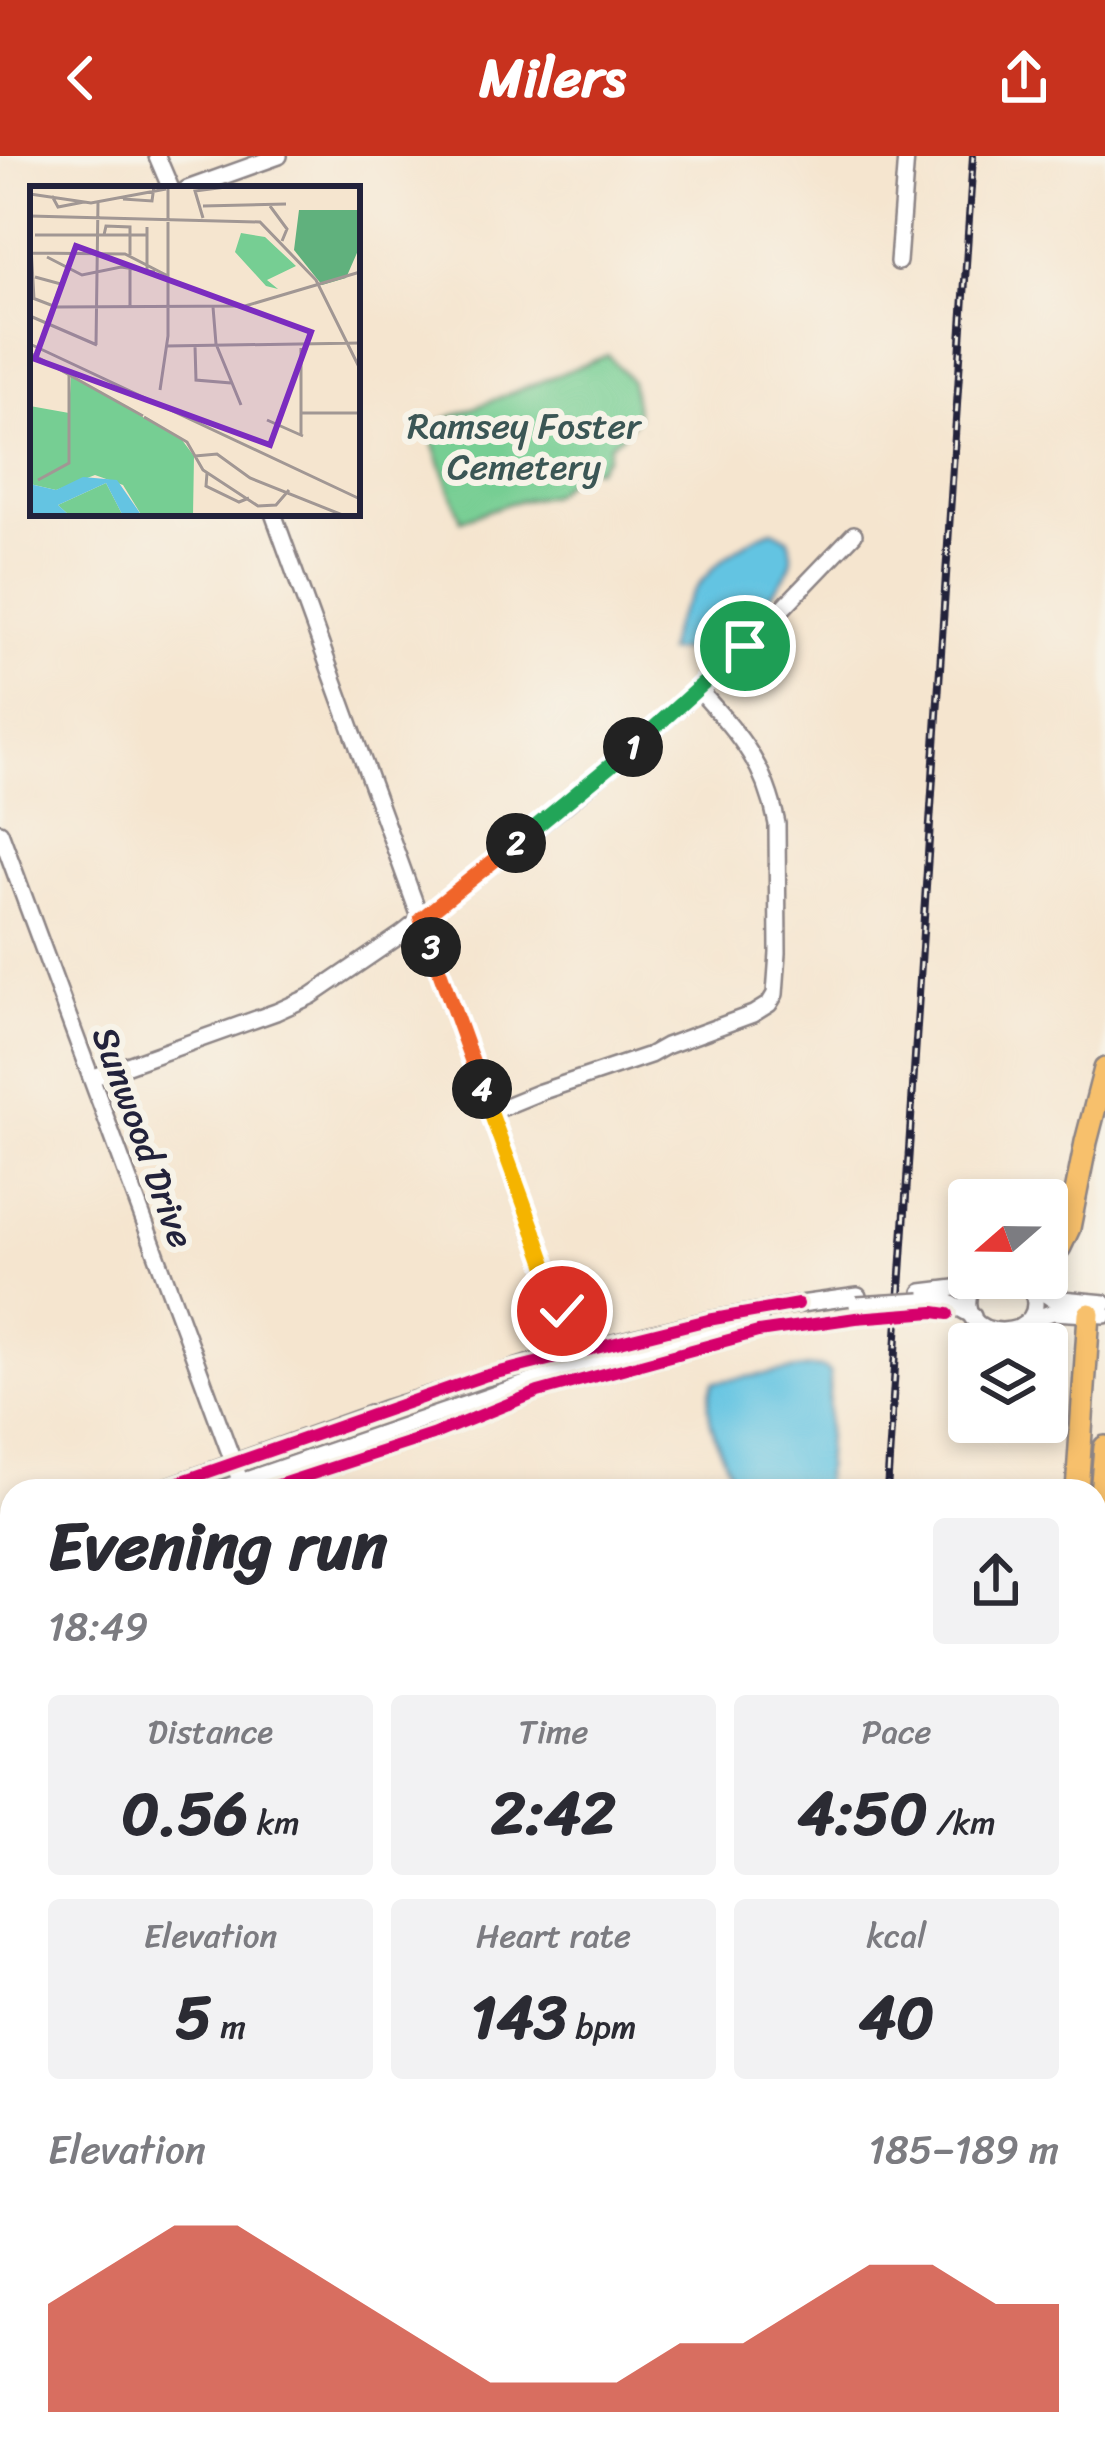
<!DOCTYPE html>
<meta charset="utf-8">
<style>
body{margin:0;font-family:Sriracha,sans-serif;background:#f2f2f3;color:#2b2b33;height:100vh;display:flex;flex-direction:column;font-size:45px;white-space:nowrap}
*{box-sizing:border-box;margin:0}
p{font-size:39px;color:#7c7c81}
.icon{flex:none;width:66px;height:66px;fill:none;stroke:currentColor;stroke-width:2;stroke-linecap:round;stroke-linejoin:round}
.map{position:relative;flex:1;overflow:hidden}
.side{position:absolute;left:0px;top:1323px;width:1107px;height:975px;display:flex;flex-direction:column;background:#fff;border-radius:36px 36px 0 0;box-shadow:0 6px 18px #0003}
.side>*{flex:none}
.needle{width:78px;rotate:250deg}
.buttons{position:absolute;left:948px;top:1023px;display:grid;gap:24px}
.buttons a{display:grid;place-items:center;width:120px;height:120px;border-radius:12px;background:#fff;box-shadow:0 6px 18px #0003;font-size:60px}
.pin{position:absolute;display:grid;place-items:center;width:102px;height:102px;color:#fff;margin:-51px;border:6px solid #fff;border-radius:50%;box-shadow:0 3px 12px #0007}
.km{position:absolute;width:60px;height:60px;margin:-30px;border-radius:50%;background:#222;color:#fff;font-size:33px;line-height:60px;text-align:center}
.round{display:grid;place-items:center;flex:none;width:126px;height:126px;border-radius:12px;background:#f2f2f3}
.head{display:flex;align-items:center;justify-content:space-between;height:204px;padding:0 48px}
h1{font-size:66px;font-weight:800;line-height:90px}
.figures{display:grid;grid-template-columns:repeat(3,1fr);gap:18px;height:204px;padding:12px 48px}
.figures div{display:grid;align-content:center;border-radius:12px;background:#f2f2f3;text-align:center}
.figures b{font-size:60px;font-weight:800}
.figures small{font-size:33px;font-weight:400}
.figures p{font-size:33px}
.chart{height:336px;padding:24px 48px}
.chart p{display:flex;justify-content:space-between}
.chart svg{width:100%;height:216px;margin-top:12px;fill:#c8321e;opacity:.7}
header{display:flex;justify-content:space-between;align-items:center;height:156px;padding:0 48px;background:#c8321e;color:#fff;font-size:54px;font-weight:800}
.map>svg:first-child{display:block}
.green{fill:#76ce93;stroke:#4c7867;stroke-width:3}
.water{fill:#64c4e2;stroke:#43738e;stroke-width:3}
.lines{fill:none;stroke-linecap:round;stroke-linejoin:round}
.minor-casing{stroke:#8c8485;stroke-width:20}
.highway-casing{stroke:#8c8485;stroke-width:26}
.minor{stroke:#fff;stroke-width:15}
.highway{stroke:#f7c06c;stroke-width:21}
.rail-casing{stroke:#22223b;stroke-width:8}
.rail{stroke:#f7f3e8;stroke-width:3;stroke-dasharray:9;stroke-linecap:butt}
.minor-bridge-casing{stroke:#8c8485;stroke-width:20;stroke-linecap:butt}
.minor-bridge{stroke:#fff;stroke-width:15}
.cycleway-casing{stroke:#f7f3e8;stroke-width:20}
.cycleway{stroke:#d6006c;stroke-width:12}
.split-1-casing{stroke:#fff;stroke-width:24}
.split-2-casing{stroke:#fff;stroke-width:24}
.split-3-casing{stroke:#fff;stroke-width:24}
.split-4-casing{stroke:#fff;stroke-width:24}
.split-5-casing{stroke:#fff;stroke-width:24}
.split-6-casing{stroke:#fff;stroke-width:24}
.split-1{stroke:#22a559;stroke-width:15}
.split-2{stroke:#22a559;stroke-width:15}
.split-3{stroke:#f0652b;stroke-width:15}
.split-4{stroke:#f0652b;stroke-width:15}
.split-5{stroke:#f5b400;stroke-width:15}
.split-6{stroke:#f5b400;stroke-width:15}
.labels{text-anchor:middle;stroke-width:12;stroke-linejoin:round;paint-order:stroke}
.park-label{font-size:36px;fill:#3b5655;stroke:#f7f3e8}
.street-label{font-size:36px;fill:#22223b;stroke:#f7f3e8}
.inset-road{fill:none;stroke:#a19794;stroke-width:3}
.view{fill:#7b2cbf;fill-opacity:0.15;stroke:#7b2cbf;stroke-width:6}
.inset-edge{fill:none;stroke:#22223b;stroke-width:6}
</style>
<header><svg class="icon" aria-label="back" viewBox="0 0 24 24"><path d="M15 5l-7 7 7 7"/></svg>Milers<svg class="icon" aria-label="share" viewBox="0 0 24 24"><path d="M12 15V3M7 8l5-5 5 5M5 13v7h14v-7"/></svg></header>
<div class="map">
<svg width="1105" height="2296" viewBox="0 0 1105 2296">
<rect width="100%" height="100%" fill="#f7f3e8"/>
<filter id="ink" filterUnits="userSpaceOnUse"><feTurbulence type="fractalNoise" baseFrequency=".00833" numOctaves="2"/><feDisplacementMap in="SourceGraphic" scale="24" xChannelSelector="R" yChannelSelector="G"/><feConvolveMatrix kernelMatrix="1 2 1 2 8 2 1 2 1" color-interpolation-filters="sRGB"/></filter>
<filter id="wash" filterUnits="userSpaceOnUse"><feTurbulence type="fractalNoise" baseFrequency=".004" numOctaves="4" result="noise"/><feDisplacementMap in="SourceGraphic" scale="48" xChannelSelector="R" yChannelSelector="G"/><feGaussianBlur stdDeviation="2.7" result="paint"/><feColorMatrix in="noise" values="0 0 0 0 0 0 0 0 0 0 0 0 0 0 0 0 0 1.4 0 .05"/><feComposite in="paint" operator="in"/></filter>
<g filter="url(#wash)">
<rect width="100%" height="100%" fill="#f5e5cf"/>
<path class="green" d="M608 199 631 225 637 261 622 279 610 287 607 300 597 313 583 311 551 339 510 347 461 364 427 270Z
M0 1709 12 1776V2006L0 1992Z"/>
<path class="water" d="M773 374 789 383C789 385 792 401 792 402 787 433 731 477 704 489 692 494 679 495 667 496 671 447 727 389 773 374Z
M811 1211 823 1212 830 1217 824 1335H741L734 1327C723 1297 698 1256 714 1226Z"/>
</g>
<g filter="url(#ink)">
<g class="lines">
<g class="minor-casing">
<path id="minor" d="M157 0 171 33
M187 33 279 0
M898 106 906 0
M273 357 542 1097 567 1168 573 1198
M0 676 244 1335
M91 922 276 856 311 840 402 778 569 646 657 571 756 480 854 378
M491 956 540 936 650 899 666 890 753 858 769 848 775 838 778 797 777 668C765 606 738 578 698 533
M976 1122C934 1193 1070 1192 1026 1122
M1031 1129 1051 1142 1105 1147
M922 1136 955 1132 976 1123
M924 1145 948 1146 973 1160
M1028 1165 1053 1156 1105 1159
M154 1335 387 1252 530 1207 708 1164 786 1150 858 1140
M214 1335 531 1226 760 1164
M0 1392 12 1388
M0 1413 12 1409
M0 1629 4 1708 12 1758
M0 1998 12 2014
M0 2098 12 2093
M1095 2260 1105 2233
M89 2286 90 2296
M590 2286 592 2296
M216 2296 220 2286
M385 2296 406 2292 458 2296
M758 2296 759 2286
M1080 2296 1084 2286"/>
</g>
<g class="highway-casing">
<path id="highway" d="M1047 1103 1060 1091 1069 1072 1086 986 1105 913
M1077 1335 1089 1158
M1095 1409 1105 1291
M1095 1584 1105 1475
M1095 1671 1105 1611
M1004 2296 1005 2286
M1020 2296 1021 2286"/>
</g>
<use href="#minor" class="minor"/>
<use href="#highway" class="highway"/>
<g class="rail-casing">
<path id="rail" d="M887 1335 973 0
M825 2296V2286"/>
</g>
<use href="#rail" class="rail"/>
<g class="minor-bridge-casing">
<path id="minor-bridge" d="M857 1149 921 1145"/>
</g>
<use href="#minor-bridge" class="minor-bridge"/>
<g class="cycleway-casing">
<path id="cycleway" d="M154 1335 484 1220 708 1164 798 1148
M260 1335 432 1279 538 1236 758 1176 856 1162 934 1156 948 1158"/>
</g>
<use href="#cycleway" class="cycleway"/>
</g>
</g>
<g class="lines" filter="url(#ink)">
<g class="split-1-casing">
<path id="split-1" d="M633 591 745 490"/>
</g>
<g class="split-2-casing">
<path id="split-2" d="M516 687 633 591"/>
</g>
<g class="split-3-casing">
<path id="split-3" d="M431 791 421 763 516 687"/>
</g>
<g class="split-4-casing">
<path id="split-4" d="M431 791 482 933"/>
</g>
<g class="split-5-casing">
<path id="split-5" d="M482 933 534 1075"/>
</g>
<g class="split-6-casing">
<path id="split-6" d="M534 1075 562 1155"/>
</g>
<use href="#split-1" class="split-1"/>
<use href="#split-2" class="split-2"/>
<use href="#split-3" class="split-3"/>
<use href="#split-4" class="split-4"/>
<use href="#split-5" class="split-5"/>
<use href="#split-6" class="split-6"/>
</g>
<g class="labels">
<g class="park-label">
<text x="524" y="282">Ramsey Foster<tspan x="524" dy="41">Cemetery</tspan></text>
</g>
<g class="street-label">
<text transform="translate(144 981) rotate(70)" y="13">Sunwood Drive</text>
</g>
</g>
<g transform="translate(30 30)">
<rect width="330" height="330" fill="#f5e5cf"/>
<path d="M211 47 235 51 266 80 237 94 248 103 236 100 205 66ZM41 189 152 254 164 270 163 330H112L93 299 65 289 26 304 0 298V220L39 227ZM76 297 93 330H40L28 319Z" fill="#76ce93"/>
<path d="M269 24H330V60L316 92 292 99 264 64Z" fill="#60b17d"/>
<path d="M53 291 87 294 112 330H93L76 297 28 319 40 330H0V298L26 304Z" fill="#64c4e2"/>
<path class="inset-road" d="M0 8 61 17 136 3M22 10 28 21 54 16M93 13 122 15 124 0M173 20 256 18M240 20 257 43 252 55M0 30 230 36 286 94 330 183M173 32 165 5 196 1M117 41V84M0 43 4 113M5 49H117M74 49 76 40 100 41V69M0 67 95 68 138 90M17 71 52 89 91 81 125 86M100 81V121M5 91 31 98 23 121M0 111 26 121 215 120 330 86M183 121 186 158 211 219M0 130 67 159M0 158 330 313M66 159 68 16M137 160 330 157M165 160 166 194 201 197M271 162V249M0 167 113 230M130 204 138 150V0M271 227H330M114 231 157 256 173 284 228 320 246 319 259 304M237 234 273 250M165 270 187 268 220 292 315 330M177 287 176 300 209 316 219 312M8 294 39 277V187"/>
<path class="view" d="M46 60 281 146 240 259 5 173Z"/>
<rect width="330" height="330" class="inset-edge"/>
</g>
</svg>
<div class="buttons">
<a><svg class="needle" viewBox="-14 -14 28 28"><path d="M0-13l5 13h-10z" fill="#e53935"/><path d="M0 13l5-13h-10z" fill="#7c7c81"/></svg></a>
<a><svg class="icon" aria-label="layers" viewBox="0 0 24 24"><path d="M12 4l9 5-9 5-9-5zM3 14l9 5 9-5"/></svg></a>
</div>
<div class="pin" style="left:745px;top:490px;background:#1e9e55"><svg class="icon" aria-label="arrive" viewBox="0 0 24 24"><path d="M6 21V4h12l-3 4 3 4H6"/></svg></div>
<div class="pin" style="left:562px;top:1155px;background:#d93025"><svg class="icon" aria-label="check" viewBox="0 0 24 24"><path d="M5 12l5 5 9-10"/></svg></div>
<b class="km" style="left:633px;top:591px">1</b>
<b class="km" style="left:516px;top:687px">2</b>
<b class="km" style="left:431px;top:791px">3</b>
<b class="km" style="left:482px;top:933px">4</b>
<section class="side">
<div class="head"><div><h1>Evening run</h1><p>18:49</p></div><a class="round"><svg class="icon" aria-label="share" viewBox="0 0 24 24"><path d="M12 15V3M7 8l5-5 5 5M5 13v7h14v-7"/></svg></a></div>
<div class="figures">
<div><p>Distance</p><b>0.56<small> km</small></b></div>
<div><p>Time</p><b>2:42</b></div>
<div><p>Pace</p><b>4:50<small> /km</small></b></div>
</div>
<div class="figures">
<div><p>Elevation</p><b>5<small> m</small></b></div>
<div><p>Heart rate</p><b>143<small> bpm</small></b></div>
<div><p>kcal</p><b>40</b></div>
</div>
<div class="chart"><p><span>Elevation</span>185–189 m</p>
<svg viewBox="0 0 160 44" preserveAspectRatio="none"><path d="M0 44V22L10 14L20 6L30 6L40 14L50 22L60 30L70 38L80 38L90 38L100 30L110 30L120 22L130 14L140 14L150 22L160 22V44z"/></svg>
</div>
</section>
</div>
